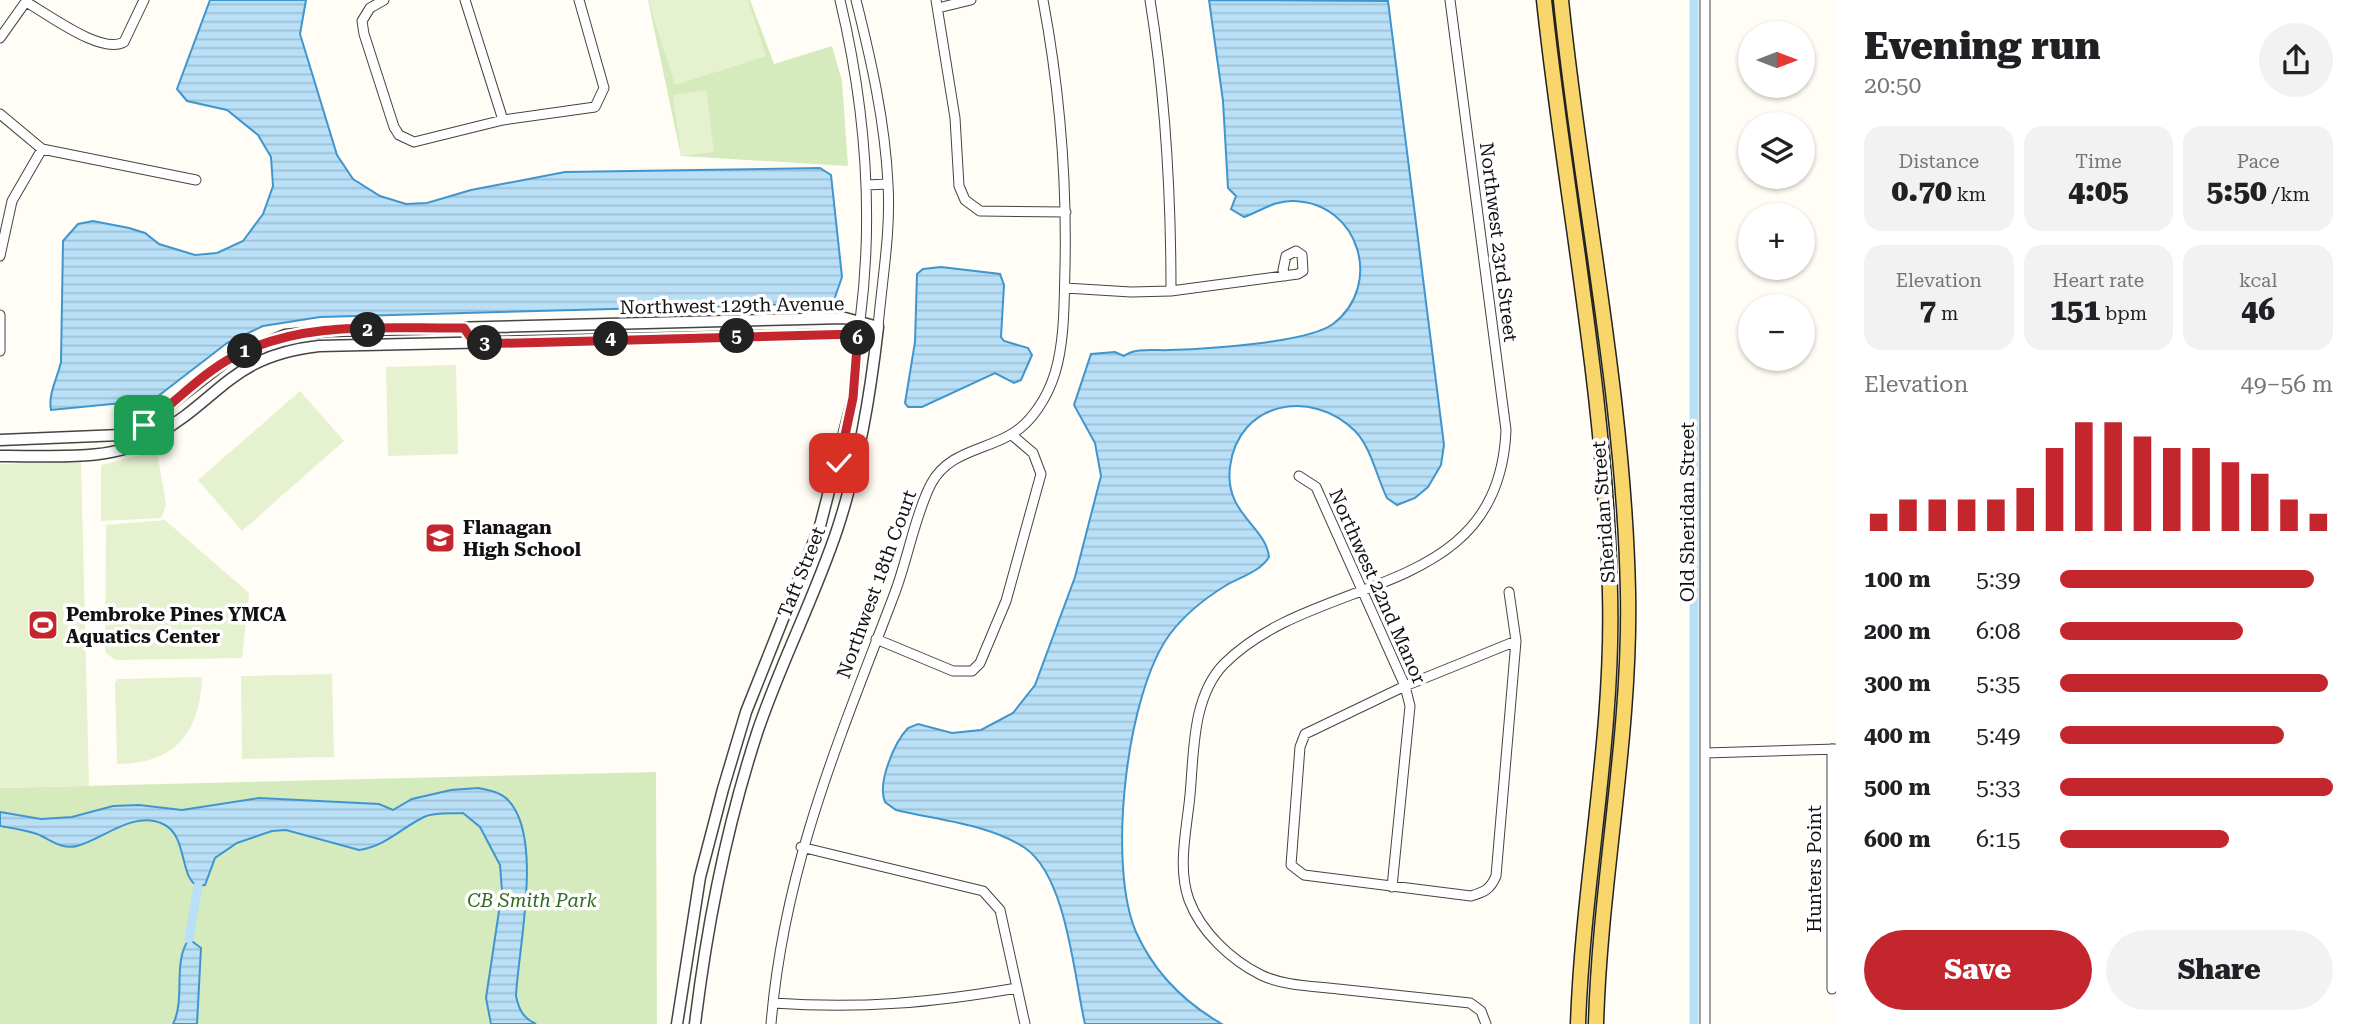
<!DOCTYPE html>
<meta charset="utf-8">
<style>
body{margin:0;font-family:"Roboto Serif",serif;background:#f2f2f2;color:#202124;height:100vh;display:flex;flex-direction:column;font-size:26px;white-space:nowrap}
*{box-sizing:border-box;margin:0}
p{font-size:23px;color:#757577}
.icon{flex:none;width:38px;height:38px;fill:none;stroke:currentColor;stroke-width:2;stroke-linecap:round;stroke-linejoin:round}
.map{position:relative;flex:1;overflow:hidden}
.side{display:flex;flex-direction:column;background:#fff;width:525px}
.side>*{flex:none}
.needle{width:46px;rotate:90deg}
.fabs{position:absolute;left:1738px;top:21px;display:grid;gap:14px}
.fabs a{display:grid;place-items:center;width:77px;height:77px;border-radius:50%;background:#fff;box-shadow:0 2px 5px #0004;font-size:35px}
.pin{position:absolute;display:grid;place-items:center;width:60px;height:60px;color:#fff;margin:-30px;border-radius:14px;box-shadow:0 4px 10px #0006}
.km{position:absolute;width:35px;height:35px;margin:-18px;border-radius:50%;background:#222;color:#fff;font-size:19px;line-height:35px;text-align:center}
.round{display:grid;place-items:center;flex:none;width:74px;height:74px;border-radius:37px;background:#f2f2f2}
.summary{display:flex;align-items:center;justify-content:space-between;height:119px;padding:0 28px}
h1{font-size:38px;font-weight:800;line-height:52px}
.metrics{display:grid;grid-template-columns:repeat(3,1fr);gap:10px;height:119px;padding:7px 28px}
.metrics div{display:grid;align-content:center;border-radius:18px;background:#f2f2f2;text-align:center}
.metrics b{font-size:30px;font-weight:800}
.metrics small{font-size:19px;font-weight:400}
.metrics p{font-size:19px}
.chart{height:196px;padding:14px 28px}
.chart p{display:flex;justify-content:space-between}
.chart svg{width:100%;height:126px;margin-top:7px;stroke:#c4262e;stroke-width:6}
.action{display:flex;gap:14px;margin-top:auto;padding:14px 28px}
.action a{flex:1;height:80px;border-radius:42px;background:#c4262e;color:#fff;font-size:28px;font-weight:800;line-height:80px;text-align:center}
.action a+a{background:#f2f2f2;color:#202124}
ul{padding:0 28px;list-style:none;font-size:23px}
li{display:grid;grid-template-columns:112px 84px 1fr;align-items:center;height:52px}
li i{height:18px;border-radius:9px;background:#c4262e}
main{display:flex;flex:1;min-height:0}
.map>svg:first-child{display:block}
.park{fill:#d5ebbd}
.pitch{fill:#e6f2cf}
.water{fill:url(#water-rules);stroke:#3f96cf;stroke-width:2}
.lines{fill:none;stroke-linecap:round;stroke-linejoin:round}
.canal{stroke:#b9e0f7;stroke-width:9}
.minor-casing{stroke:#444;stroke-width:11}
.tertiary-casing{stroke:#444;stroke-width:13}
.primary-casing{stroke:#222;stroke-width:17}
.minor{stroke:#fff;stroke-width:9}
.tertiary{stroke:#fff;stroke-width:10}
.primary{stroke:#f9d66b;stroke-width:14}
.route-casing{stroke:#fff;stroke-width:14}
.route{stroke:#c4262e;stroke-width:9}
.labels{text-anchor:middle;stroke-width:7;stroke-linejoin:round;paint-order:stroke}
.street-label{font-size:19px;fill:#111;stroke:#fff}
.poi-label{font-size:19px;font-weight:bold;fill:#111;stroke:#fff;text-anchor:start}
.park-label{font-size:19px;font-style:italic;fill:#2f6b1f;stroke:#fff}
</style>
<main>
<div class="map">
<svg width="1836" height="1024" viewBox="0 0 1836 1024">
<defs>
<pattern id="water-rules" width="6" height="5" patternUnits="userSpaceOnUse" patternTransform="scale(1.75)"><rect width="6" height="5" fill="#b9e0f7"/><path d="M0 2.5h6" fill="none" stroke="#9ebfd3"/></pattern>
</defs>
<rect width="100%" height="100%" fill="#fffdf5"/>
<path class="park" d="M648 0H750L774 64 832 46 842 81 848 166 681 156Z
M656 772 657 1024H0V788Z"/>
<path class="pitch" d="M648 0H748L766 56 675 85Z
M706 90 714 152 681 156 673 95Z
M456 365 458 454 388 456 386 367Z
M300 391 344 441 242 531 198 480Z
M157 451 166 505 161 518 101 521V465Z
M81 461 89 786 0 788V464Z
M165 520 249 593 242 658 115 660 105 652 106 525Z
M332 674 334 757 242 759 241 676Z
M202 677C200 734 174 764 117 764L115 682 118 679Z"/>
<path class="water" d="M210 0H306L300 34 337 155 353 179 380 196 406 204 427 203 471 190 565 172 820 168 831 175 842 277 833 303 320 317 263 326 227 343 153 400 51 410C48 394 57 379 61 362L63 241 78 224 93 221 129 228 145 233 159 244 195 255 217 253 243 241 263 214 273 186 271 157 258 135 227 110 187 101 177 89Z
M1209 0 1388 1 1444 445 1441 465 1428 487 1415 498 1397 505 1387 498C1377 478 1371 447 1355 431 1312 388 1238 401 1230 467 1224 514 1266 526 1269 557 1260 572 1240 577 1225 586 1204 599 1185 614 1170 634 1126 693 1107 865 1136 932 1154 972 1185 1003 1222 1024H1085C1074 977 1067 877 1025 848 989 824 937 820 896 810L885 802C877 783 894 743 908 728L918 724 952 733 981 730 1013 713 1035 685 1075 577 1101 476 1095 443 1074 405 1091 354 1115 352 1124 356C1135 347 1157 351 1170 350 1206 349 1307 343 1333 324 1384 285 1359 203 1294 201 1275 200 1261 211 1244 217L1231 209 1236 196 1228 188 1223 101Z
M941 267 1000 274 1004 285 1001 337 1004 341 1028 348 1032 355 1021 380 1014 383 995 373 922 407H908L905 403 915 342 917 274 923 269Z
M478 788C489 790 500 792 508 800 544 837 518 949 516 996 519 1010 523 1018 536 1024H491L486 998 502 891 500 865 480 827 463 813C451 814 434 812 424 817 401 828 386 846 359 850L286 830 272 831 237 843 215 858 205 885 198 886C179 878 188 835 163 824 134 810 103 839 77 846 61 850 50 839 37 834 26 830 12 828 0 826V812L41 819 72 817 113 806 139 805 182 810 259 798 379 804 393 810 412 799 451 790Z
M189 939 201 948 197 1024H173C186 998 172 963 189 939Z"/>
<g class="lines">
<path class="canal" d="M1694 0V1024
M189 939 198 886"/>
<g class="minor-casing">
<path id="minor" d="M384 0 370 8 362 21 364 34 394 127 399 135 414 142 503 120 595 107 604 88 579 0
M465 0 503 120
M840 0C865 105 874 213 860 321
M856 0C871 60 885 121 888 184 891 231 882 280 878 327
M936 0 955 118 959 186 965 200 980 211 1066 212
M1150 0C1166 99 1171 191 1171 291
M1450 0 1506 430C1499 602 1317 571 1224 664 1192 697 1194 752 1190 795 1187 828 1177 867 1189 900 1201 932 1231 960 1261 975 1284 986 1313 986 1338 989 1382 994 1426 998 1470 1003L1481 1011 1486 1024
M1705 0V1024
M26 2C48 14 101 55 124 42L144 0
M938 8 971 0
M0 38 27 0
M0 114 42 149 196 180
M866 185 888 184
M0 256 12 201 42 149
M1065 288 1131 292 1171 291 1298 274 1303 271 1302 255 1296 251 1286 256 1283 270 1285 276
M0 315V351
M1299 476 1316 487 1405 686 1410 706 1392 887
M1509 592 1516 641 1496 876C1490 890 1484 892 1471 896L1304 875 1291 865 1300 747 1305 734 1405 686 1516 641
M876 639 953 671H972L980 663 1006 601 1041 474 1033 453 1012 435
M1705 753 1836 749
M801 847 983 891 1000 910 1025 1024
M1832 989V749
M773 1003C861 1009 930 1003 1017 988
M771 1024C784 867 839 740 894 595 907 562 915 515 931 484 948 452 982 451 1010 435 1032 423 1048 396 1055 373 1065 340 1064 301 1065 267 1067 175 1060 91 1043 0"/>
</g>
<g class="tertiary-casing">
<path id="tertiary" d="M0 440 121 435 144 425 230 358 285 335 327 331 845 318 878 327
M0 456C49 455 109 463 153 437 222 398 230 356 319 346L858 334 878 327
M677 1024 700 877 723 789 746 712 820 526 853 398 859 327
M695 1024C707 925 726 828 757 733 780 664 814 599 837 530 859 463 870 397 878 327"/>
</g>
<g class="primary-casing">
<path id="primary" d="M1544 0C1565 197 1606 394 1610 593 1614 737 1583 880 1578 1024
M1561 0C1581 197 1624 394 1628 592 1631 737 1600 880 1596 1024"/>
</g>
<use href="#minor" class="minor"/>
<use href="#tertiary" class="tertiary"/>
<use href="#primary" class="primary"/>
</g>
<g class="lines">
<g class="route-casing">
<path id="route" d="M144 425C174 404 201 374 233 357 303 319 387 329 464 328L475 344 858 334 853 398 839 463"/>
</g>
<use href="#route" class="route"/>
</g>
<defs>
<g id="school-square" transform="scale(1.575)"><rect x="-9" y="-9" width="18" height="18" rx="4" fill="#c4262e" stroke="#fff"/><path d="M0-5L7-2L0 1L-7-2ZM-4 1L0 2.5L4 1V4Q0 6-4 4Z" fill="#fff"/></g>
<g id="stadium-square" transform="scale(1.575)"><rect x="-9" y="-9" width="18" height="18" rx="4" fill="#c4262e" stroke="#fff"/><path d="M0-5a6.5 5 0 1 0 0 10a6.5 5 0 1 0 0-10ZM-3.5-1.8h7v3.6h-7Z" fill="#fff"/></g>
</defs>
<g fill-rule="evenodd">
<use href="#school-square" x="440" y="538"/>
<use href="#stadium-square" x="43" y="625"/>
</g>
<g class="labels">
<g class="street-label">
<text transform="translate(1499 242) rotate(83)" y="7">Northwest 23rd Street</text>
<text transform="translate(732 305) rotate(-1)" y="7">Northwest 129th Avenue</text>
<text transform="translate(1603 512) rotate(-94)" y="7">Sheridan Street</text>
<text transform="translate(1687 512) rotate(-90)" y="7">Old Sheridan Street</text>
<text transform="translate(801 572) rotate(-68)" y="7">Taft Street</text>
<text transform="translate(876 584) rotate(-70)" y="7">Northwest 18th Court</text>
<text transform="translate(1378 586) rotate(66)" y="7">Northwest 22nd Manor</text>
<text transform="translate(1814 869) rotate(-90)" y="7">Hunters Point</text>
</g>
<g class="poi-label">
<text x="463" y="534">Flanagan<tspan x="463" dy="22">High School</tspan></text>
<text x="66" y="621">Pembroke Pines YMCA<tspan x="66" dy="22">Aquatics Center</tspan></text>
</g>
<g class="park-label">
<text x="532" y="907">CB Smith Park</text>
</g>
</g>
</svg>
<div class="fabs">
<a><svg class="needle" viewBox="-14 -14 28 28"><path d="M0-13l5 13h-10z" fill="#e53935"/><path d="M0 13l5-13h-10z" fill="#757577"/></svg></a>
<a><svg class="icon" aria-label="layers" viewBox="0 0 24 24"><path d="M12 4l9 5-9 5-9-5zM3 14l9 5 9-5"/></svg></a>
<a>+</a>
<a>−</a>
</div>
<div class="pin" style="left:144px;top:425px;background:#1e9e55"><svg class="icon" aria-label="arrive" viewBox="0 0 24 24"><path d="M6 21V4h12l-3 4 3 4H6"/></svg></div>
<div class="pin" style="left:839px;top:463px;background:#d93025"><svg class="icon" aria-label="check" viewBox="0 0 24 24"><path d="M5 12l5 5 9-10"/></svg></div>
<b class="km" style="left:245px;top:351px">1</b>
<b class="km" style="left:368px;top:330px">2</b>
<b class="km" style="left:485px;top:343px">3</b>
<b class="km" style="left:611px;top:339px">4</b>
<b class="km" style="left:737px;top:336px">5</b>
<b class="km" style="left:858px;top:338px">6</b>
</div>
<section class="side">
<div class="summary"><div><h1>Evening run</h1><p>20:50</p></div><a class="round"><svg class="icon" aria-label="share" viewBox="0 0 24 24"><path d="M12 15V3M7 8l5-5 5 5M5 13v7h14v-7"/></svg></a></div>
<div class="metrics">
<div><p>Distance</p><b>0.70<small> km</small></b></div>
<div><p>Time</p><b>4:05</b></div>
<div><p>Pace</p><b>5:50<small> /km</small></b></div>
</div>
<div class="metrics">
<div><p>Elevation</p><b>7<small> m</small></b></div>
<div><p>Heart rate</p><b>151<small> bpm</small></b></div>
<div><p>kcal</p><b>46</b></div>
</div>
<div class="chart"><p><span>Elevation</span>49–56 m</p>
<svg viewBox="0 0 160 44" preserveAspectRatio="none"><path d="M5 44V38M15 44V33M25 44V33M35 44V33M45 44V33M55 44V29M65 44V15M75 44V6M85 44V6M95 44V11M105 44V15M115 44V15M125 44V20M135 44V24M145 44V33M155 44V38"/></svg>
</div>
<ul>
<li><b>100 m</b>5:39<i style="width:93%"></i></li>
<li><b>200 m</b>6:08<i style="width:67%"></i></li>
<li><b>300 m</b>5:35<i style="width:98%"></i></li>
<li><b>400 m</b>5:49<i style="width:82%"></i></li>
<li><b>500 m</b>5:33<i style="width:100%"></i></li>
<li><b>600 m</b>6:15<i style="width:62%"></i></li>
</ul>
<div class="action"><a>Save</a><a>Share</a></div>
</section>
</main>
